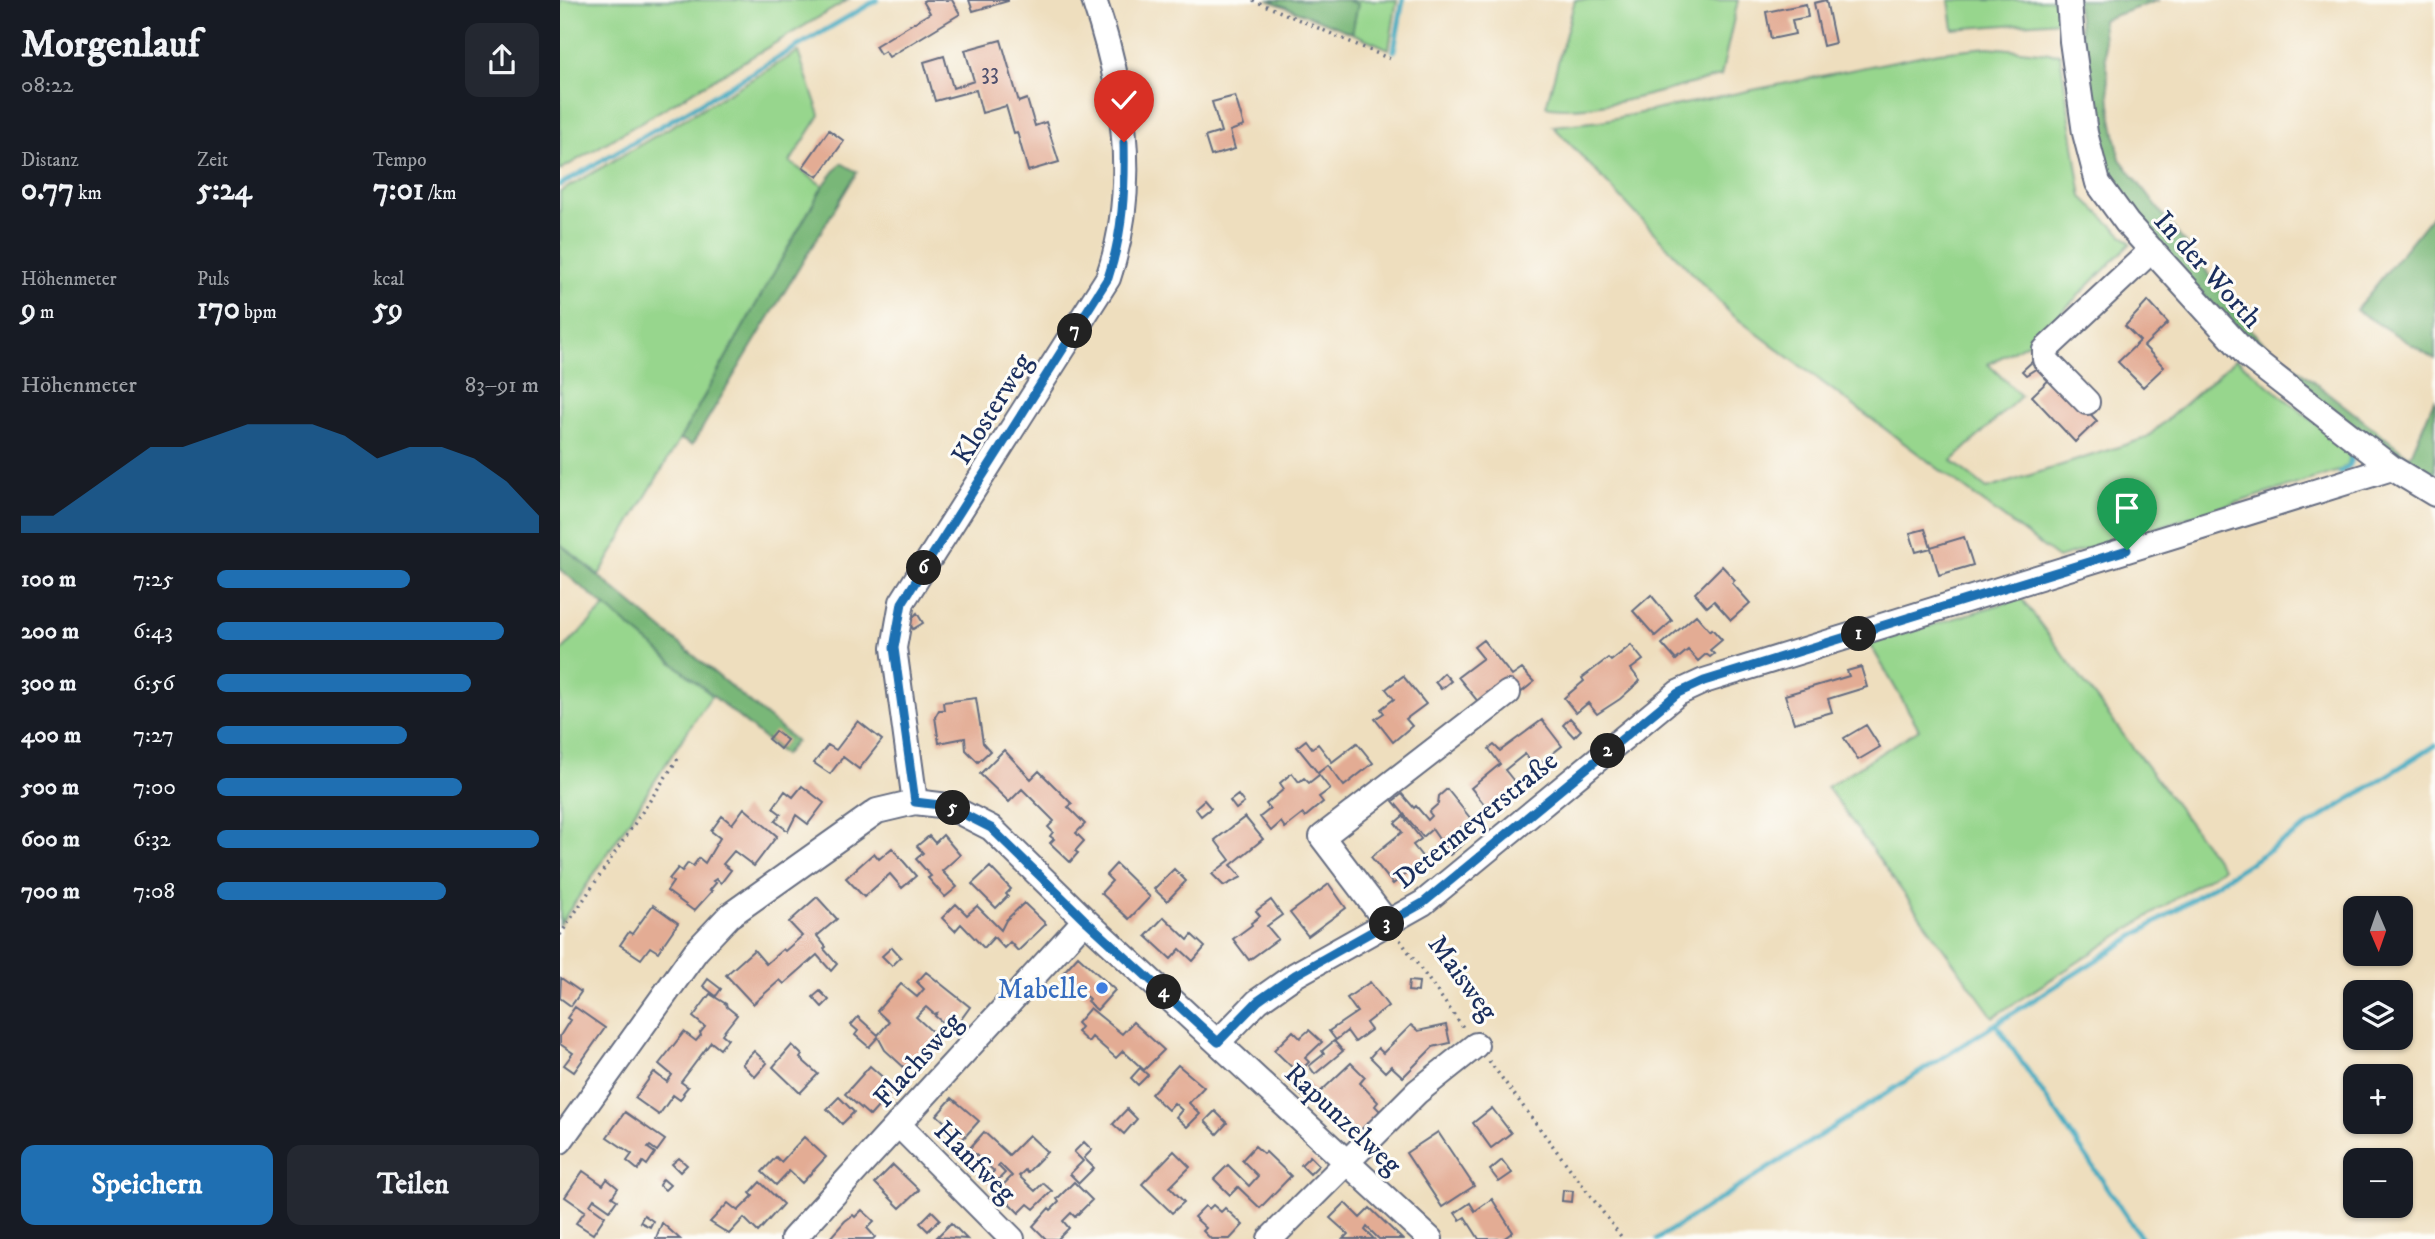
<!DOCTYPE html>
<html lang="de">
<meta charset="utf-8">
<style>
body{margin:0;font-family:"IM FELL DW Pica",serif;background:#242831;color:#f1f3f6;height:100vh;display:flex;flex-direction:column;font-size:26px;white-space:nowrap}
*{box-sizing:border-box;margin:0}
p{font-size:23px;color:#9ea1a6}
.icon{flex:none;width:38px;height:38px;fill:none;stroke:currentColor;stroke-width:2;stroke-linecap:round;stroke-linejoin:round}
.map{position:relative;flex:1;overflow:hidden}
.panel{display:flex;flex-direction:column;background:#171b24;width:560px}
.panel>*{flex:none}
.needle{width:46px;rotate:178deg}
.controls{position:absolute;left:1783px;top:896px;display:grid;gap:14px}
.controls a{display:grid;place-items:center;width:70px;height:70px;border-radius:14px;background:#171b24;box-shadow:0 2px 5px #0004;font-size:35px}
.pin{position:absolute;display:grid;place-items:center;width:60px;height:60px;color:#fff;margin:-72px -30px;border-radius:50% 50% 50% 0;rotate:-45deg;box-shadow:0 0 7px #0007}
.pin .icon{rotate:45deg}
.km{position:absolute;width:35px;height:35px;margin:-18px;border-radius:50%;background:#222;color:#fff;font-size:19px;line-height:35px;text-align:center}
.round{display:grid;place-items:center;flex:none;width:74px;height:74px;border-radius:14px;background:#242831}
.head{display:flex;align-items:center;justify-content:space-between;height:119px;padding:0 21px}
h1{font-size:38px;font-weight:700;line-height:52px}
.metrics{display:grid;grid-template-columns:repeat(3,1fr);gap:10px;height:119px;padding:7px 21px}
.metrics div{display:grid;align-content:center}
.metrics b{font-size:30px;font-weight:700}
.metrics small{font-size:19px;font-weight:400}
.metrics p{font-size:19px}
.chart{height:196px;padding:14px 21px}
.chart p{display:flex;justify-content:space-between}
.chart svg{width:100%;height:126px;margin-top:7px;fill:#1f6fb2;opacity:.7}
.primary-button{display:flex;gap:14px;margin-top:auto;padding:14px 21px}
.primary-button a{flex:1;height:80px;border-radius:14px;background:#1f6fb2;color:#fff;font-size:28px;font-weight:700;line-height:80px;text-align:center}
.primary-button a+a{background:#242831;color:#f1f3f6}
ul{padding:0 21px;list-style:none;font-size:23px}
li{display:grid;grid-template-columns:112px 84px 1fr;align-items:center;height:52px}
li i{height:18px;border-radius:9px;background:#1f6fb2}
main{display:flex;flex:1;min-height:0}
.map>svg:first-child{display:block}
.green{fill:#97d68d;stroke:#598276;stroke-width:2}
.forest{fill:#79b778;stroke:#4a736b;stroke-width:2}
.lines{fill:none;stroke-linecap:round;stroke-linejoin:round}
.stream{stroke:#3fa9bf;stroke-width:5}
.building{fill:#e3ac94}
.minor-casing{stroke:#656c80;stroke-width:28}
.path{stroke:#656c80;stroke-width:3.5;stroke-dasharray:2 5;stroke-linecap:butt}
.minor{stroke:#fff;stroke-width:24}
.route-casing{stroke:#fff;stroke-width:14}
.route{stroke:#1f6fb2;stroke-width:9}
.shop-dot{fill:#3f7fe0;stroke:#fdfcf7;stroke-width:2.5}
.labels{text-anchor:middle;stroke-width:6;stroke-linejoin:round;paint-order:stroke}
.number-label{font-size:24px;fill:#4d4e6c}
.street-label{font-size:28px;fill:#1b2f5e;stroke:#fdfcf7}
.shop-label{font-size:28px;fill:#366cbe;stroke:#fdfcf7;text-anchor:end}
</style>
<main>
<section class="panel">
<div class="head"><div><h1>Morgenlauf</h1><p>08:22</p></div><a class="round"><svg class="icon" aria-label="share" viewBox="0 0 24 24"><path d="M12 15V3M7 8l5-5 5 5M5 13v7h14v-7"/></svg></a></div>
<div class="metrics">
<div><p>Distanz</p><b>0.77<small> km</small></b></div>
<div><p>Zeit</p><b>5:24</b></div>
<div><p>Tempo</p><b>7:01<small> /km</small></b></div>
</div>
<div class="metrics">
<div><p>Höhenmeter</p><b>9<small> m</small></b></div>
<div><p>Puls</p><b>170<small> bpm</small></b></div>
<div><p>kcal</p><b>59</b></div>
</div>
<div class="chart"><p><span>Höhenmeter</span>83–91 m</p>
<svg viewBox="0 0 160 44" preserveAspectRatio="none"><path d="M0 44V38L10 38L20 30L30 22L40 14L50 14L60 10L70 6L80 6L90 6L100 10L110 18L120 14L130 14L140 18L150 26L160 38V44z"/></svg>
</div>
<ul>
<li><b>100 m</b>7:25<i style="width:60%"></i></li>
<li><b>200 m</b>6:43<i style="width:89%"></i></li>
<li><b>300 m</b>6:56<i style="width:79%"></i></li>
<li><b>400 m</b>7:27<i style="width:59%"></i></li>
<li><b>500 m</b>7:00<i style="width:76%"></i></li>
<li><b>600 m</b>6:32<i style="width:100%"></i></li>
<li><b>700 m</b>7:08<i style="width:71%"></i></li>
</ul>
<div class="primary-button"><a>Speichern</a><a>Teilen</a></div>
</section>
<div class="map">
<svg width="1875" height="1239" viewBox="0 0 1875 1239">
<rect width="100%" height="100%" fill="#fdfcf7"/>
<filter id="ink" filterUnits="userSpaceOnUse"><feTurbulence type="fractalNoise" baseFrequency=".0143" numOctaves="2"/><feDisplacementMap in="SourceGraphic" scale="14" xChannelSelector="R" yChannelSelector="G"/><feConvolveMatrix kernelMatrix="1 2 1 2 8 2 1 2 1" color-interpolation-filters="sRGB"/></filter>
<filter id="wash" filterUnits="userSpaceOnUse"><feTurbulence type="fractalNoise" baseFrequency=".00686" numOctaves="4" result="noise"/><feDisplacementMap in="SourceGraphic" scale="28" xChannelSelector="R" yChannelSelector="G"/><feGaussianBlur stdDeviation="1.57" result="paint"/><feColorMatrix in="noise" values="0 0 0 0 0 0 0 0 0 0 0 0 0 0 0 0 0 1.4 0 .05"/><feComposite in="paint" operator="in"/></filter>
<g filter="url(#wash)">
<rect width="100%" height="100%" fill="#eedebe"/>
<path class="green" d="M0 0H288L0 170Z
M786 0H837L829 49 792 33 797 4Z
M1015 0H1178L1161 76C1116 87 1029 116 986 106Z
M1389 0H1498L1500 21 1393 29Z
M1428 47 1500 54 1522 197 1571 243 1474 340 1428 364 1461 396 1392 461 1427 489 1586 438 1676 359 1785 447 1790 454 1788 464 1779 471 1498 558 1171 314 993 126 1041 121 1379 52Z
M238 52 260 115 230 162 263 186 120 439 39 575 0 544V192Z
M1461 598 1663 868 1433 1017 1267 787 1359 729 1310 644Z
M46 606 152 695C100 770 53 849 0 924V652Z"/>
<path class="forest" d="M708 0H786L798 4 792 33Z
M1516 0H1599L1542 20 1551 113 1560 159 1698 338 1850 457 1875 398V484L1691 351 1544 182Z
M281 163 297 172 132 445 120 439 263 186Z
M1875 212V359L1796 310Z
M0 544 236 741 224 755 0 569Z"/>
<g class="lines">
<path class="stream" d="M834 51 843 0
M0 185 317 0
M1780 473 1790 465 1792 454 1788 447
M1436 1024 1582 1239
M1097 1239 1875 745"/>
</g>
<g id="blocks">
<path class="building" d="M365 0H392L400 14 329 57 325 51 320 54 315 46 370 13 363 1Z
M409 0H448V1L413 11Z
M1266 0 1275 43 1263 46 1254 3Z
M1246 4 1248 17 1232 20 1235 34 1211 39 1206 12Z
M441 40 459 102 467 99 475 126 486 122 499 162 468 171 457 132 454 133 446 106 422 113 416 90 375 101 364 62 384 56 393 88 414 81 405 50Z
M675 96 684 126 670 131 675 149 651 156 645 137 661 132 652 102Z
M269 130 284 141 258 177 243 167Z
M1588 301 1608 323 1584 346 1604 367 1583 387 1558 362 1580 341 1565 326Z
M1474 360 1478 364 1475 367 1477 368 1466 375 1462 371Z
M1494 375 1537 421 1515 442 1472 396Z
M1365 529 1371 547 1404 537 1413 565 1379 575 1371 548 1356 552 1350 533Z
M1162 566 1175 580 1172 583 1190 603 1171 620 1154 601 1147 607 1135 593Z
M1091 595 1112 621 1095 636 1073 611Z
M357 613 363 623 353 629 349 622Z
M1136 615 1150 631 1152 629 1162 640 1150 650 1154 654 1150 657 1146 654 1138 661 1128 650 1116 660 1102 644Z
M923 640 952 676 962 669 974 682 959 694 949 681 919 703 898 677 923 658 914 647Z
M1071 645 1083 660 1071 669 1080 681 1060 699 1037 714 1028 703 1016 713 1004 698 1024 681 1022 678 1048 658 1051 661Z
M1301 667 1307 687 1268 699 1272 712 1234 723 1225 695 1289 676 1287 671Z
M884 673 891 681 881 689 875 682Z
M843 676 866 704 846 719 852 726 833 742 815 719 824 713 821 709 834 699 826 689Z
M416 698 423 743 430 751 418 762 406 750 405 738 379 743 375 717 379 710H384L383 702Z
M1010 718 1021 730 1014 737 1003 725Z
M982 720 1002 746 975 767 965 754 945 770 957 785 928 809 911 788 940 764 929 749 934 745 940 751Z
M298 721 322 740 299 769 283 757 270 774 254 763 268 745 276 750Z
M1306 725 1320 747 1298 760 1284 738Z
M215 731 227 740 220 749 208 739Z
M746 740 752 748 758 744 772 762 797 743 813 763 784 786 768 765 758 773 737 747Z
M444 750 471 779 479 771 512 804 508 807 525 824 516 833 524 841 515 851 518 853 510 862 490 843 494 839 490 836 493 832 488 827 494 821 462 789 449 802 420 774Z
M732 773 739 782 744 778 749 783 759 775 770 789 759 797 763 802 745 817 743 814 725 828 721 822 711 831 700 817 710 809 706 804 724 789 720 783Z
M242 786 264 803 248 824 236 815 228 831 215 821 221 814 213 808 225 791 233 797Z
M887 789 911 819 891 836 903 844 890 855 872 829 863 837 833 801 842 794 854 808 856 806 868 820 872 816 869 812 878 804 879 796Z
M678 795 684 803 676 809 670 801Z
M644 800 651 808 641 816 635 808Z
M184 808 217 836 194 866 174 851 163 864 171 870 161 883 156 879 153 881 156 883 150 890 152 891 134 911 107 891 113 882 109 879 118 868 122 871 128 863 133 866 139 858 145 863 160 838 151 831 162 816 172 824Z
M843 816 861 839 853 845 864 859 833 884 811 857 842 832 835 823Z
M685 817 703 839 671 865 682 877 664 886 652 874 670 860 655 840Z
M383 835 400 855 382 871 397 887 385 897 368 878 371 876 356 859 363 853 357 846 369 836 375 843Z
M332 848 356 876 342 888 330 874 304 897 286 878 314 853 319 859Z
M556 864 590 897 569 919 541 893 552 881 546 875Z
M430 867 451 889 446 894 448 896 436 908 412 884Z
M614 869 626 881 607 901 594 889Z
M769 884 786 908 748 936 730 913Z
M257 897 277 919 257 936 266 947 264 949 277 964 271 971 257 955 224 984 220 980 193 1004 166 975 194 950 206 964 223 949 225 951 242 936 229 922Z
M711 900 722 915 707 926 718 939 689 960 673 939 692 925 691 923 700 916 696 911Z
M464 903 486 924 458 951 450 942 444 948 434 937 424 948 401 924 395 931 382 918 396 904 407 915 417 906 441 930 446 920Z
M93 905 118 923 98 952 90 947 81 959 60 945 69 932 72 934Z
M604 917 628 940 632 935 645 947 633 961 620 949 611 959 586 936Z
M332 947 341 957 332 966 322 956Z
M518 956 555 990 537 1010 527 1001 529 999 502 974Z
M366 972 410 1007 394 1029 384 1020 382 1022 375 1016 377 1013 374 1014 366 1007 356 1017 378 1037 348 1071 325 1050 318 1037 309 1047 295 1035 298 1031 291 1025 298 1017 318 1035 329 1022 317 1011 341 984 357 997 364 989 357 982Z
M1 978 21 992 11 1006 0 998Z
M148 979 161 989 156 996 143 986Z
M849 981 859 982 858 992 848 991Z
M810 982 828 1006 806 1023 811 1030 795 1042 787 1031 776 1040 769 1031 797 1012 787 998Z
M260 991 269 1000 262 1007 253 997Z
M150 994 166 1004 167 1007 177 1015 162 1034 168 1039 160 1049 151 1042 121 1082 128 1087 123 1093 124 1094 120 1100 113 1095 99 1115 75 1098 94 1072 107 1082 112 1075 99 1064 124 1032 136 1041 141 1035 140 1033 145 1027 133 1017Z
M15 1007 45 1028 14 1072 4 1065 13 1053 0 1044V1036L10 1020 7 1018Z
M530 1008 562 1034 573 1022 604 1050 584 1070 563 1051 556 1058 532 1037 528 1042 517 1032 521 1027 517 1023Z
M851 1025 858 1031 886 1025 890 1043 873 1047 843 1077 831 1066 825 1072 810 1057 818 1048 823 1053Z
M749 1030 762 1042 745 1058 749 1062 738 1073 714 1050 733 1031 740 1038Z
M774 1041 783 1051 755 1074 749 1066 764 1054 762 1051Z
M232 1045 242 1055 240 1058 258 1074 240 1093 213 1067Z
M194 1051 207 1063 195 1077 182 1064Z
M791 1063 805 1077 800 1083 818 1102 815 1106 820 1111 797 1135 758 1094Z
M618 1065 644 1087 629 1103 640 1114 627 1127 616 1117 622 1110 614 1103 608 1110 591 1094Z
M310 1066 335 1088 310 1116 285 1094Z
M580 1068 588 1075 578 1085 571 1078Z
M746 1080 757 1091 748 1101 735 1090Z
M279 1097 294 1112 282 1124 267 1109Z
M392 1098 419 1121 401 1141 383 1126 386 1123 377 1115Z
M932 1108 951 1133 931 1148 913 1123Z
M567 1109 577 1119 564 1134 553 1124Z
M655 1111 667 1123 657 1134 645 1121Z
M65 1112 105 1140 97 1151 90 1146 88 1148 95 1153 87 1165 83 1162 78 1170 67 1161 72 1154 47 1137Z
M424 1132 449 1155 469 1135 487 1152 467 1173 465 1170 459 1176 475 1191 483 1183 492 1191 474 1209 468 1204 459 1213 437 1191 452 1176 440 1164 438 1166 445 1173 432 1186 426 1180 434 1171 409 1149Z
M878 1132 914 1186 882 1207 846 1153Z
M244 1137 266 1157 242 1183 229 1171 216 1185 202 1172 216 1157 221 1162Z
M524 1142 532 1150 524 1158 534 1168 519 1183 510 1174 523 1161 514 1152Z
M695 1146 704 1154 706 1152 731 1176 700 1208 678 1187 670 1195 654 1179 668 1165 689 1186 698 1176 682 1160Z
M614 1151 630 1167 610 1187 624 1202 612 1213 582 1184Z
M750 1156 759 1165 750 1174 741 1165Z
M119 1158 127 1165 120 1172 112 1164Z
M942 1160 952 1173 939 1182 930 1170Z
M333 1165 359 1190 340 1208 315 1183Z
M23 1171 43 1185 47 1179 58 1188 52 1197 57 1200 50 1210 34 1199 30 1205 45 1216 33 1234 16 1223 25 1211 5 1197Z
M103 1179 110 1185 105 1190 99 1185Z
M200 1182 223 1204 198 1232 184 1218 169 1234 150 1222 168 1203 178 1211 193 1196 190 1193Z
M514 1182 532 1200 515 1217 511 1213 503 1221 509 1228 498 1239H486L473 1226 489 1208 491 1210 499 1202 497 1199Z
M1003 1190 1013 1191 1012 1202 1002 1201Z
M932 1199 953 1232 943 1239H919L905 1217 900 1220 895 1213 910 1203 915 1211Z
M785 1203 800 1218 810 1208 842 1239H819L807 1227 805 1230 814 1239H783L788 1234 770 1218Z
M653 1205 661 1212 665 1208 683 1225 670 1239H651L643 1231 646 1228 634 1217 645 1206 649 1209Z
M302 1210 314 1221 307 1228 315 1237 313 1239H269L285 1221 293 1215 295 1217Z
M372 1211 380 1219 368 1231 360 1223Z
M84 1215 93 1221 90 1227 80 1222Z
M102 1223 120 1239H97L96 1238Z
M391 1223 407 1239 377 1237Z"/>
</g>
</g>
<g filter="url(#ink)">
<use href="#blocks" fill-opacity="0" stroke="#656c80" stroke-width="2"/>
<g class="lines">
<g class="minor-casing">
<path id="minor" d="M1509 0 1512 41 1525 133 1538 183 1567 223 1688 356 1832 468 1875 494
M1527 402 1485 359V350L1592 250
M355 802 334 648 342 602 548 278C579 188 564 88 534 0
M828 924 762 837 948 693
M658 1042 698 1001 735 975 863 903 1118 693 1144 681 1832 468
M338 1124 452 1239
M0 1141 136 951 169 916 317 811 355 802 388 806 431 828 525 920 870 1239
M233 1239 525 920
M710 1239 857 1092 916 1045"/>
</g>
<path class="path" d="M693 0 830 59
M0 935 119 757
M840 940 905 1030
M929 1061 1063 1239"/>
<use href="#minor" class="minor"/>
</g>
</g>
<g class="lines" filter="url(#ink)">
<g class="route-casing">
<path id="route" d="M564 142C565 189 563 234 548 278L342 603 334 648 355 802 388 806 431 828 524 919 658 1042 698 1001 735 975 863 903 1118 693 1144 681 1567 550"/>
</g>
<use href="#route" class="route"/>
</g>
<circle class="shop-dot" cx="542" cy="988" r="7"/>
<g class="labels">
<g class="number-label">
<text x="430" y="79">33</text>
</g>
<g class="street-label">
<text transform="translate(1649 269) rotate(48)" y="10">In der Worth</text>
<text transform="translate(431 408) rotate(-58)" y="10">Klosterweg</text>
<text transform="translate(915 819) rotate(-39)" y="10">Determeyerstraße</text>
<text transform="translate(904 977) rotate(54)" y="10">Maisweg</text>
<text transform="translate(357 1059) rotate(-48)" y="10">Flachsweg</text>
<text transform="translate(784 1118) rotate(43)" y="10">Rapunzelweg</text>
<text transform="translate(416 1161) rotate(45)" y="10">Hanfweg</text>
</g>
<g class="shop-label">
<text x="528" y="998">Mabelle</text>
</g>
</g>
</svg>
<div class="controls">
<a><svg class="needle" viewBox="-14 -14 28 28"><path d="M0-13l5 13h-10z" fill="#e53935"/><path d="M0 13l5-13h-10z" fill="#9ea1a6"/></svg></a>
<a><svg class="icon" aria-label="layers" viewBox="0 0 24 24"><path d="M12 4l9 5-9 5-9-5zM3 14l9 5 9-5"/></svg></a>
<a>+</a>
<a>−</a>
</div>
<div class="pin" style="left:1567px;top:550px;background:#1e9e55"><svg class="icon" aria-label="arrive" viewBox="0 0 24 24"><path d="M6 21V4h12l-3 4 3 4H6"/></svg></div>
<div class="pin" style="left:564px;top:142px;background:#d93025"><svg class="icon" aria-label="check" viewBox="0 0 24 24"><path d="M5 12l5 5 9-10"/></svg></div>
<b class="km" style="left:1299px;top:634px">1</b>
<b class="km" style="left:1048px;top:751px">2</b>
<b class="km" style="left:827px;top:924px">3</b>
<b class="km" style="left:604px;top:992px">4</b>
<b class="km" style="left:393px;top:808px">5</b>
<b class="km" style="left:364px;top:568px">6</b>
<b class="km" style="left:515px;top:331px">7</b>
</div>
</main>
